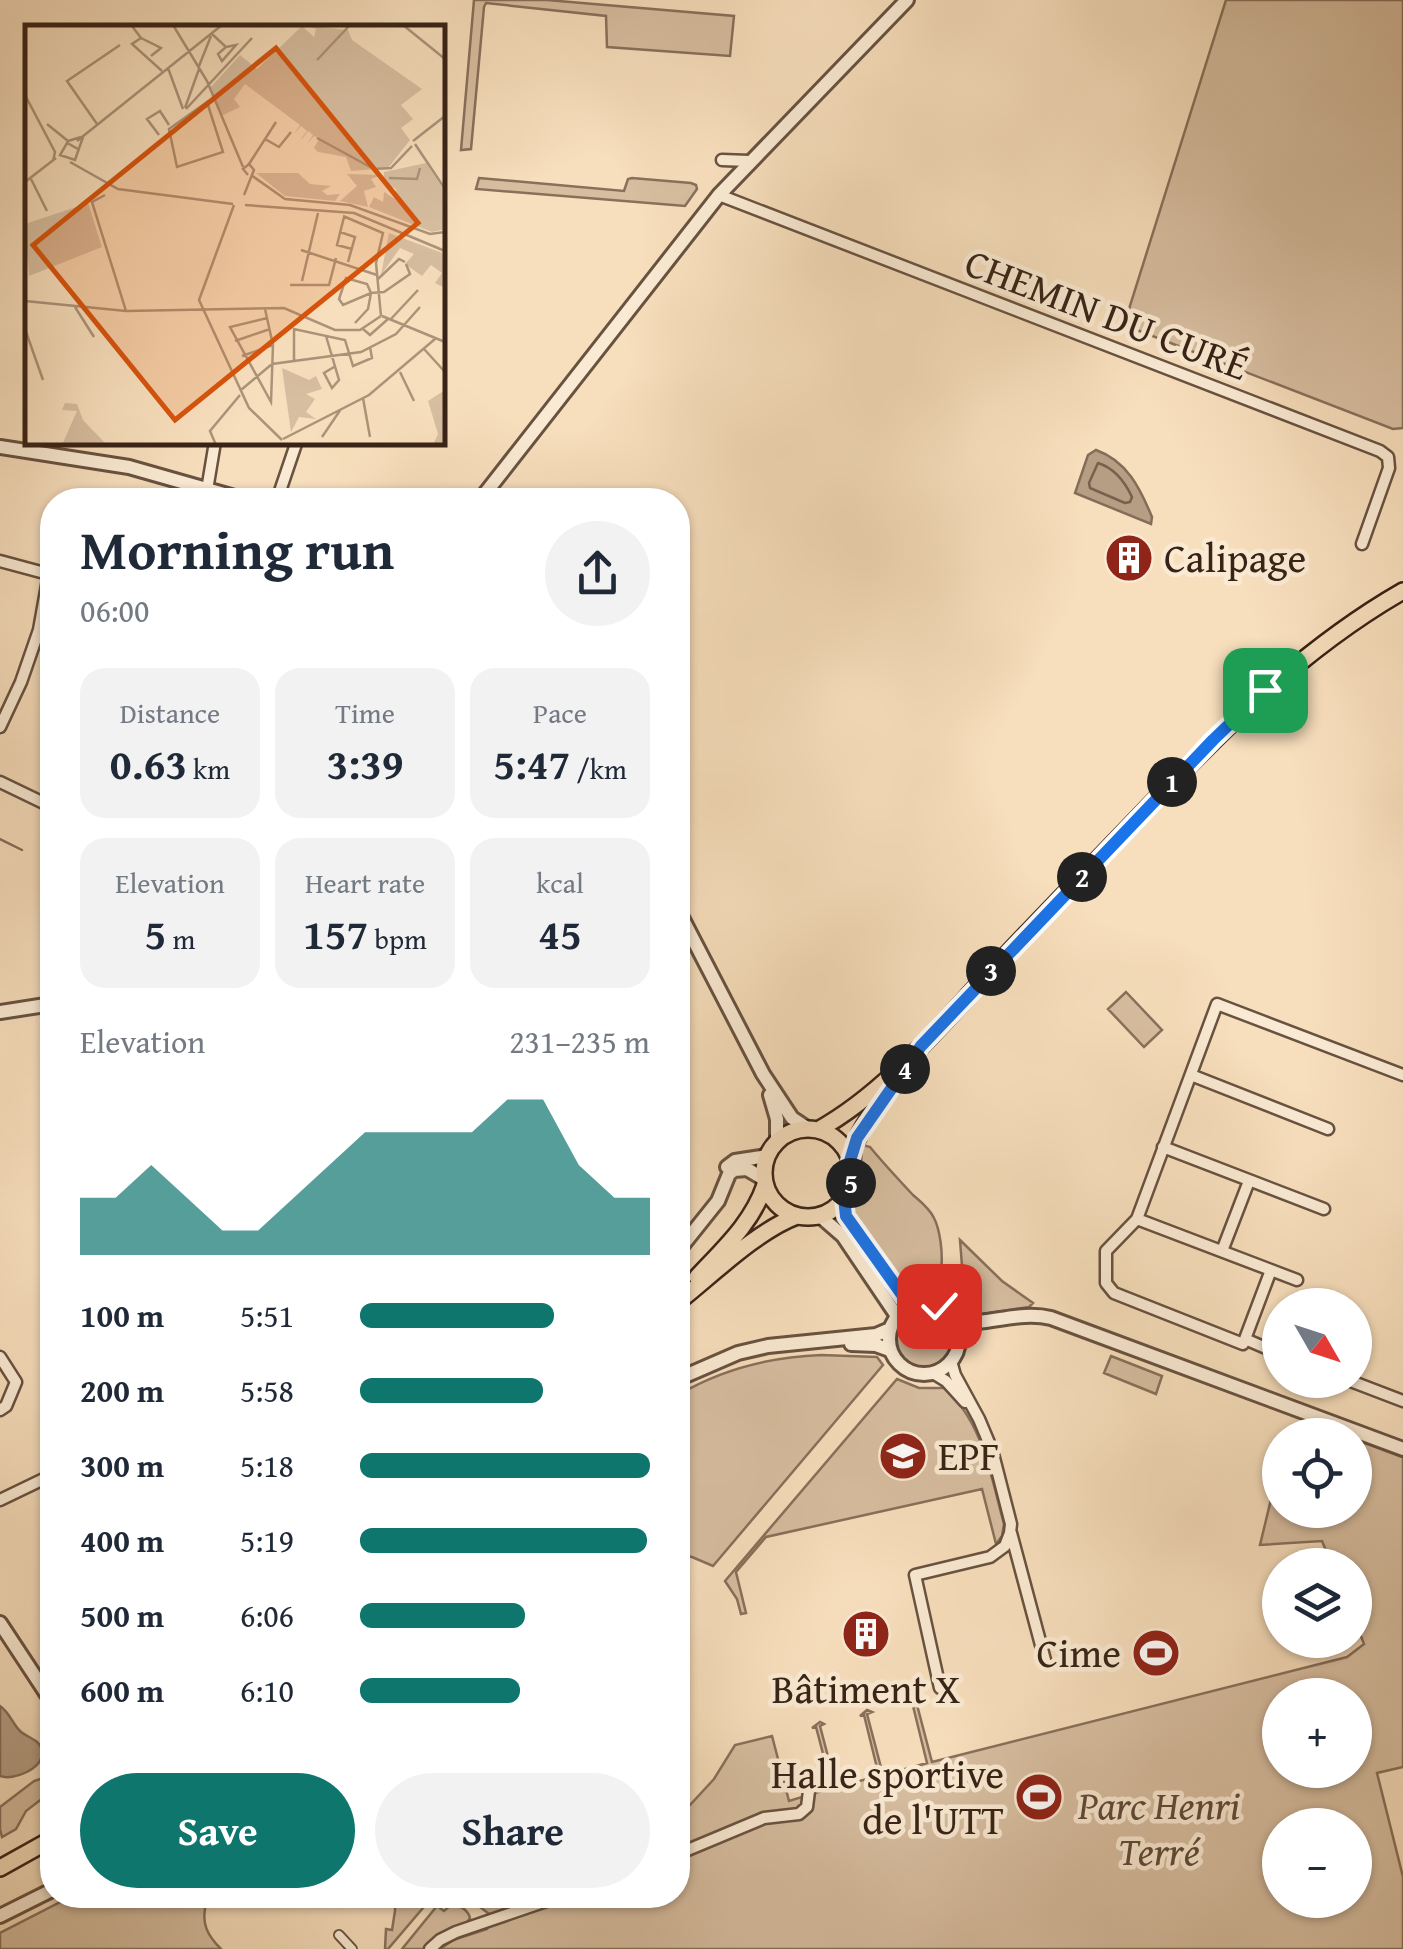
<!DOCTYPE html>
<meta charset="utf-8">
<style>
body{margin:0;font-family:"Gentium Book Plus",serif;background:#f2f2f3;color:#1f2937;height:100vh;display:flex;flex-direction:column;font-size:38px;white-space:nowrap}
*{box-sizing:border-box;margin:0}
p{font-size:32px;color:#747a83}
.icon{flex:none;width:55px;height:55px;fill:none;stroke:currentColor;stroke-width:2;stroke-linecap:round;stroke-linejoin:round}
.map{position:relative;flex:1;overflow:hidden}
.side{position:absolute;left:40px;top:488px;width:650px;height:1420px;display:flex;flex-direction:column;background:#fff;border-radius:40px;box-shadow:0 2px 8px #0004}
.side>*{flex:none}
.needle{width:65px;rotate:129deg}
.fabs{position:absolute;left:1262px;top:1288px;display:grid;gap:20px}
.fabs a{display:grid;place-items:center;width:110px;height:110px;border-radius:50%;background:#fff;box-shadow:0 2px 8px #0004;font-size:50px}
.pin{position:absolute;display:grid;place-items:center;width:85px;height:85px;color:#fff;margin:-42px;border-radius:20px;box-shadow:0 5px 15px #0006}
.km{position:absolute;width:50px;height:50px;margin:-25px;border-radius:50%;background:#222;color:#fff;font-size:28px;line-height:50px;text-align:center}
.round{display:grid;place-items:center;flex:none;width:105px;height:105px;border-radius:52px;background:#f2f2f3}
.headline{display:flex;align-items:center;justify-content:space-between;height:170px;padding:0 40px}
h1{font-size:55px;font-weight:600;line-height:75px}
.figures{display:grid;grid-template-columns:repeat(3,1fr);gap:15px;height:170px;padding:10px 40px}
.figures div{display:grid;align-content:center;border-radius:25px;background:#f2f2f3;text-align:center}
.figures b{font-size:42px;font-weight:600}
.figures small{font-size:28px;font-weight:400}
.figures p{font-size:28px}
.chart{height:280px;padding:20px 40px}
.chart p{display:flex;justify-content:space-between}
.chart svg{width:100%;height:180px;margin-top:10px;fill:#0f766e;opacity:.7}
.action{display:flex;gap:20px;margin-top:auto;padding:20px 40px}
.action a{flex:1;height:115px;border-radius:60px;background:#0f766e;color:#fff;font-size:40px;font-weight:600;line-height:115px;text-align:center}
.action a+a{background:#f2f2f3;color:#1f2937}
ul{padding:0 40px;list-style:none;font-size:32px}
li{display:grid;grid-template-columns:160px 120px 1fr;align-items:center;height:75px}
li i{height:25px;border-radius:12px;background:#0f766e}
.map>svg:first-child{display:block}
.green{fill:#d7bea0;stroke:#88705b;stroke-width:2.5;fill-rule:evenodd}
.water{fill:#b69e84;stroke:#846d58;stroke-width:2.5}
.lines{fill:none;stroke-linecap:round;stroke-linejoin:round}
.shore{stroke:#77604d;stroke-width:2.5}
.stream{stroke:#846d58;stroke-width:2.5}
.pedestrian-casing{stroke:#685240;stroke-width:12}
.minor-casing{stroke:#685240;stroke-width:15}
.tertiary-casing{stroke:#685240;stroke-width:18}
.primary-casing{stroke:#382316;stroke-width:20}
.pedestrian{stroke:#faead3;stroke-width:8}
.minor{stroke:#faead3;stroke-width:10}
.tertiary{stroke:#faead3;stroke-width:12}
.primary{stroke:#f7debc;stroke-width:15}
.route-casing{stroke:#fff;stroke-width:20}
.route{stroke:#1a73e8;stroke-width:12}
.labels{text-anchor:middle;stroke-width:9;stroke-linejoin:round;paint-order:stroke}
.street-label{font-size:40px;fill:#382316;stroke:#faead3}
.poi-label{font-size:40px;fill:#382316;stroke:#faead3;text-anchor:start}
.park-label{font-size:40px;font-style:italic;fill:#604a38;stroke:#faead3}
.inset-road{fill:none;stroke:#ab937a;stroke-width:2.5}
.view{fill:#d6540d;fill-opacity:0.15;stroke:#d6540d;stroke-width:5}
.inset-edge{fill:none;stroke:#382316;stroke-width:5}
</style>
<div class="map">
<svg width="1403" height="1949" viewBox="0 0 1403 1949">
<rect width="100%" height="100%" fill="#f7debc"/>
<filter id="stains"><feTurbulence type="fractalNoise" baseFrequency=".002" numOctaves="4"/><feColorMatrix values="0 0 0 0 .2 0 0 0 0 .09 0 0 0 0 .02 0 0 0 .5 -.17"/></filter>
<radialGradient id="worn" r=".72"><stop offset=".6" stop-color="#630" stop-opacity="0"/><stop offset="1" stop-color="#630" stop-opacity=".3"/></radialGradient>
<path class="green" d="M474 0H547L734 16 730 56 607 47 606 16 486 3 484 7 471 149 461 150Z
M1226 0H1403V428L1393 429 1124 325Z
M479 178 624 191 628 179 632 178 691 183 696 185 697 189 685 206 476 189Z
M1126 992 1162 1030 1144 1047 1108 1009Z
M863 1145 870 1147C884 1164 898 1179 913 1195 920 1201 930 1209 934 1218 945 1239 950 1314 909 1293L853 1211C851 1199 858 1191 861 1179 862 1167 860 1156 863 1145Z
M960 1240 1002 1281 1033 1303 1029 1307 962 1317C950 1304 955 1284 956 1267L962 1266Z
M895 1339a29 29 0 1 1 58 0a29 29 0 1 1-58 0Z
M821 1355 877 1357 883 1365 713 1566 692 1557 678 1555V1395C722 1369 770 1357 821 1355Z
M1111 1356 1162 1376 1156 1394 1104 1373Z
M897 1379 919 1388H944C983 1421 991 1477 1004 1524L1002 1536 996 1544 982 1489 766 1537 736 1572 746 1613 741 1614 737 1599 725 1581Z
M1355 1437 1403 1454V1767L1377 1773 1403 1877V1949H440L453 1940 487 1929 488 1913 464 1895H678V1818L714 1779 735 1745 772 1736 789 1801 832 1788 816 1727 812 1728 820 1722 824 1724 820 1726 836 1787 879 1776 864 1715 860 1716 867 1710 872 1712 867 1714 883 1775 927 1763 912 1702 908 1703 916 1697 920 1699 916 1701 932 1762 1347 1657 1364 1644 1355 1621V1565H1332L1322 1541 1260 1545 1280 1462V1510H1355ZM1280 1695H1355V1770H1280ZM1280 1825H1355V1900H1280Z
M52 1775V1791L26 1811 16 1829 2 1837 0 1829V1807L34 1781Z
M74 1895H286L288 1896 285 1906 241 1900 206 1904C201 1923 207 1935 221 1949H0V1933Z
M395 1895H434L388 1949H385L386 1929 392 1930 395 1911Z
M452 1904C460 1905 468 1910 470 1918L466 1924 441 1934 423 1949H402L437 1906 444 1911Z"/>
<path class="water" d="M1096 450C1127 461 1140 488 1152 517L1151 524 1075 493 1088 455Z
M0 1706C10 1713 12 1723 20 1731 27 1738 41 1739 42 1752 43 1769 13 1781 0 1776Z"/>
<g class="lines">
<path class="shore" d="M1098 463C1114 468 1125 482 1132 497L1130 502 1125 503 1090 488 1089 483Z"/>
<path class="stream" d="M0 839 22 850"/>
<g class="pedestrian-casing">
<path id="pedestrian" d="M339 1935 352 1949"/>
</g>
<g class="minor-casing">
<path id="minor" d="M722 160 749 161
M719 195 1380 451 1388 457 1389 468 1362 544
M207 490 215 442
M277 500 296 444
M0 561 52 575
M0 727 21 682 39 630 49 574
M0 782 52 807
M1191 1075 1328 1129
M1163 1147 1324 1209
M1137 1219 1297 1280
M1222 1251 1249 1181
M52 1273 50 1281 52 1288
M1245 1339 1271 1270
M1280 1354 1245 1339 1243 1344 1114 1293 1106 1283V1251L1137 1219 1217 1004 1403 1075
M0 1357 16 1382 6 1406 0 1410
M933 1373 946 1381 965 1402
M1348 1380 1403 1401
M0 1500 52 1475
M1011 1533 1045 1660
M940 1688 915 1575 990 1557 1005 1546 1010 1533 1011 1524 992 1450 979 1419 955 1375 951 1361
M678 1854 764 1818 799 1814 807 1807 809 1791
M430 1949 440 1940 456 1932 564 1895"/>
</g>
<g class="tertiary-casing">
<path id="tertiary" d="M0 447 129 467 245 500
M480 500 719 195 907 0
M678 910 763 1074 792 1118 807 1128
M0 1012 52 1004
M770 1095 777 1119V1141
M727 1167 735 1161 767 1156
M845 1198 846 1216 853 1228 908 1303 913 1305
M820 1216 843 1236 897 1316
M678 1251 718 1201 729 1174 734 1170 747 1169 764 1179
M889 1339a35 35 0 1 1 70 0a35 35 0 1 1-70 0Z
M955 1322C987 1326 1019 1310 1051 1318L1403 1449
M851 1344 876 1345 890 1350
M678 1379 738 1353 768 1346 876 1335 890 1329
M0 1623 52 1702
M0 1916 52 1890"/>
</g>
<g class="primary-casing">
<path id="primary" d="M764 1173a44 44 0 1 1 88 0a44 44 0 1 1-88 0Z
M818 1130C888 1091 941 1024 996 966 1043 916 1091 867 1138 818 1219 733 1300 650 1403 591
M850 1160C857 1126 883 1102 902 1074
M697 1277C724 1248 752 1223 765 1185
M678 1302C711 1276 758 1230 797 1216
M0 1868 52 1839"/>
</g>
<use href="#pedestrian" class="pedestrian"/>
<use href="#minor" class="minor"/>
<use href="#tertiary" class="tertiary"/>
<use href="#primary" class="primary"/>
</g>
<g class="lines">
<g class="route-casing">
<path id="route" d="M939 1306 908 1303 846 1216 844 1198 851 1184 850 1161 857 1138 921 1046 1213 740 1265 690"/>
</g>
<use href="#route" class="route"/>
</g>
<defs>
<g id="building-disc" transform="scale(2.5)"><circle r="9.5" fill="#8f2418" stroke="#faead3"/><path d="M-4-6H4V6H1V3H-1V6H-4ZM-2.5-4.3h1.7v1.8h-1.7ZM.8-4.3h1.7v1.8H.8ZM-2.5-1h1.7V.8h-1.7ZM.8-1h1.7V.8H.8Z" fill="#fff"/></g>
<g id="university-disc" transform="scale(2.5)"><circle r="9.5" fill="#8f2418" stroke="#faead3"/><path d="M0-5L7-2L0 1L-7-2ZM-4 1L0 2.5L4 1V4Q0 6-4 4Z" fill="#fff"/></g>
<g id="stadium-disc" transform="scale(2.5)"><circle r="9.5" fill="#8f2418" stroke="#faead3"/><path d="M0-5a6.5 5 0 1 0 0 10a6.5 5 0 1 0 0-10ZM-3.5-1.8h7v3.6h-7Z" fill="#fff"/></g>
</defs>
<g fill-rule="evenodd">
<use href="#building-disc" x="1129" y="558"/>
<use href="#university-disc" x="903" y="1456"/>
<use href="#building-disc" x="866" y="1634"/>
<use href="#stadium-disc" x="1156" y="1653"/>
<use href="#stadium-disc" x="1039" y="1797"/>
</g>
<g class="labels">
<g class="street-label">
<text transform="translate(1107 314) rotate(21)" y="14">CHEMIN DU CURÉ</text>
</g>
<g class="poi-label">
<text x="1164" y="572">Calipage</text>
<text x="938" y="1470">EPF</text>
<text x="1121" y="1667" text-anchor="end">Cime</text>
<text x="866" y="1703" text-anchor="middle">Bâtiment X</text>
<text x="1004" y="1788" text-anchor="end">Halle sportive<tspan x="1004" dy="46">de l'UTT</tspan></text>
</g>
<g class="park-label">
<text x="1159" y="1819">Parc Henri<tspan x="1159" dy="46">Terré</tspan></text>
</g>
</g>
<g transform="translate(25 25)">
<rect width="420" height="420" fill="#f7debc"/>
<path d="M281 0 323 5 327 15 397 64 376 80 388 94 376 103 385 115 363 143 326 146 321 132 293 127 289 123 294 114 289 111 282 119 288 110 283 106 277 114H276L282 106 276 101 269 109 275 100 220 59 209 74 215 82 196 91 186 62 215 30 232 44 277 1 289 12 291 4ZM401 138 420 167V204L407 207 344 182 349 172 358 177 359 167 370 174 371 164 358 158 359 147ZM231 148H273L285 159 306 161 297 166 302 170 315 169 310 176 260 171ZM322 149 356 150 346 154 351 162 339 166 343 182 315 176 332 161ZM63 178 77 222 4 251 0 199ZM364 208 420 229V263L410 258 417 248 406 240 397 251 380 239 389 229 375 223 356 250ZM257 343 284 355 291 351 297 364 281 369 290 374 281 387 291 394 274 392 266 407ZM420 365V420H408L413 409 403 376ZM40 378 52 379 58 395 81 419 37 420 52 386 37 385Z" fill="#d7bea0"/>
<path class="inset-road" d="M148 0 182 56 218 142M378 0 420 34M107 1 116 13 107 19 137 46M187 9 201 22 193 29 197 36 211 20 201 22M116 13 136 23 126 31M292 35 325 0M174 41 186 11M143 43 158 84M0 70 30 127 28 136M182 77 198 127 152 142 144 104ZM160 83 174 44M161 84 227 13M22 99 43 116 56 112M72 99 42 56 95 20M134 110 122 94 135 86 144 100M292 113 349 144 366 143 387 121M240 114 254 122 266 107M52 116 197 0M388 116 420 91M390 119 420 164M53 124 42 118 35 130 50 135 58 112M45 137 93 164 208 179M224 139 251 97M226 150 260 174 325 180 405 209 420 207M364 153 392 154 395 143M6 154 22 186M0 157 31 133M80 170 67 177 101 286M219 170 229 145 224 139 218 144 223 150M209 180 174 275 224 383 257 415M220 180 329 188 420 226M318 191 358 208 351 238 356 291M319 192 312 220 327 224M315 207 330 212 323 237M276 225 352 250M353 254 374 234 380 237M277 256 293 188M265 260H304L311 233M346 268 318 280 314 274 321 253 342 259 346 268 359 267 385 249 381 239M0 276 101 286 259 283 310 305H335L356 291M50 282 69 312M240 284 248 320 246 377 205 302 242 293M357 291 420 317M365 295 393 265M330 298 343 284 346 268M0 304 18 355M338 304 345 310 363 294M301 311 314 355 307 363 299 348 309 342M210 316 245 304M399 324 420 347M217 331 248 320M269 335V304L320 315 328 341 347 333 345 322M375 347 389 376M216 365 247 339 336 327 371 309 395 282M338 373 345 412M297 412 316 384M258 414 344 370 410 314M191 420 185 406 215 370"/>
<path class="view" d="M251 23 393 198 150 395 8 220Z"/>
<rect width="420" height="420" class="inset-edge"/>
</g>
<rect width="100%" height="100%" filter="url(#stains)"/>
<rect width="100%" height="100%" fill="url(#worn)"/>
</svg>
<div class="fabs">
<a><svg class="needle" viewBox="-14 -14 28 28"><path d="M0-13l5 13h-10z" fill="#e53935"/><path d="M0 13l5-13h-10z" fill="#747a83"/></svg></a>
<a><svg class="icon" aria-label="locate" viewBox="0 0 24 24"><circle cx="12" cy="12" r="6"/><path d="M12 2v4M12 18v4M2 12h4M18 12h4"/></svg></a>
<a><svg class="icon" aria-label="layers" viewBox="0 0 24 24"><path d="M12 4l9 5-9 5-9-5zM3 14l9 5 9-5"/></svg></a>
<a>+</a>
<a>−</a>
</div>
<div class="pin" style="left:1265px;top:690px;background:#1e9e55"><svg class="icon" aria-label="arrive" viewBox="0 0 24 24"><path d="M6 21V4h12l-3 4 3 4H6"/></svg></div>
<div class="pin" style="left:939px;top:1306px;background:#d93025"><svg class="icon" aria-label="check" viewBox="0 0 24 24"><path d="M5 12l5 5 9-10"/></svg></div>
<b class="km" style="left:1172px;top:782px">1</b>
<b class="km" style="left:1082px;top:877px">2</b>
<b class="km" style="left:991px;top:971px">3</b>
<b class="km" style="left:905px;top:1069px">4</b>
<b class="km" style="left:851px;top:1183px">5</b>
<section class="side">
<div class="headline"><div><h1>Morning run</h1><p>06:00</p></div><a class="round"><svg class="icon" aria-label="share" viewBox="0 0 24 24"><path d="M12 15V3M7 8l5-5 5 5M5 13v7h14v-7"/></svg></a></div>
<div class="figures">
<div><p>Distance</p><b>0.63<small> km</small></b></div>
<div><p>Time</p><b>3:39</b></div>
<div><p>Pace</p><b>5:47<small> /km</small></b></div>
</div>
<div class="figures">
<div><p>Elevation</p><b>5<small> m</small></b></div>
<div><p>Heart rate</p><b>157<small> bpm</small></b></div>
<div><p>kcal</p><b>45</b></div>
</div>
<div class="chart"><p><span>Elevation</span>231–235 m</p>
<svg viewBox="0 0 160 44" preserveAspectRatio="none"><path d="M0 44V30L10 30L20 22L30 30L40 38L50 38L60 30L70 22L80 14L90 14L100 14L110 14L120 6L130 6L140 22L150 30L160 30V44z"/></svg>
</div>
<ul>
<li><b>100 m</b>5:51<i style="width:67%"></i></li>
<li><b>200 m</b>5:58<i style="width:63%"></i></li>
<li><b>300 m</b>5:18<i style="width:100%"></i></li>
<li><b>400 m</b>5:19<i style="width:99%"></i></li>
<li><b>500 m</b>6:06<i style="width:57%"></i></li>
<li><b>600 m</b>6:10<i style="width:55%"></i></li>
</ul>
<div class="action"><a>Save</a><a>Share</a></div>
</section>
</div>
